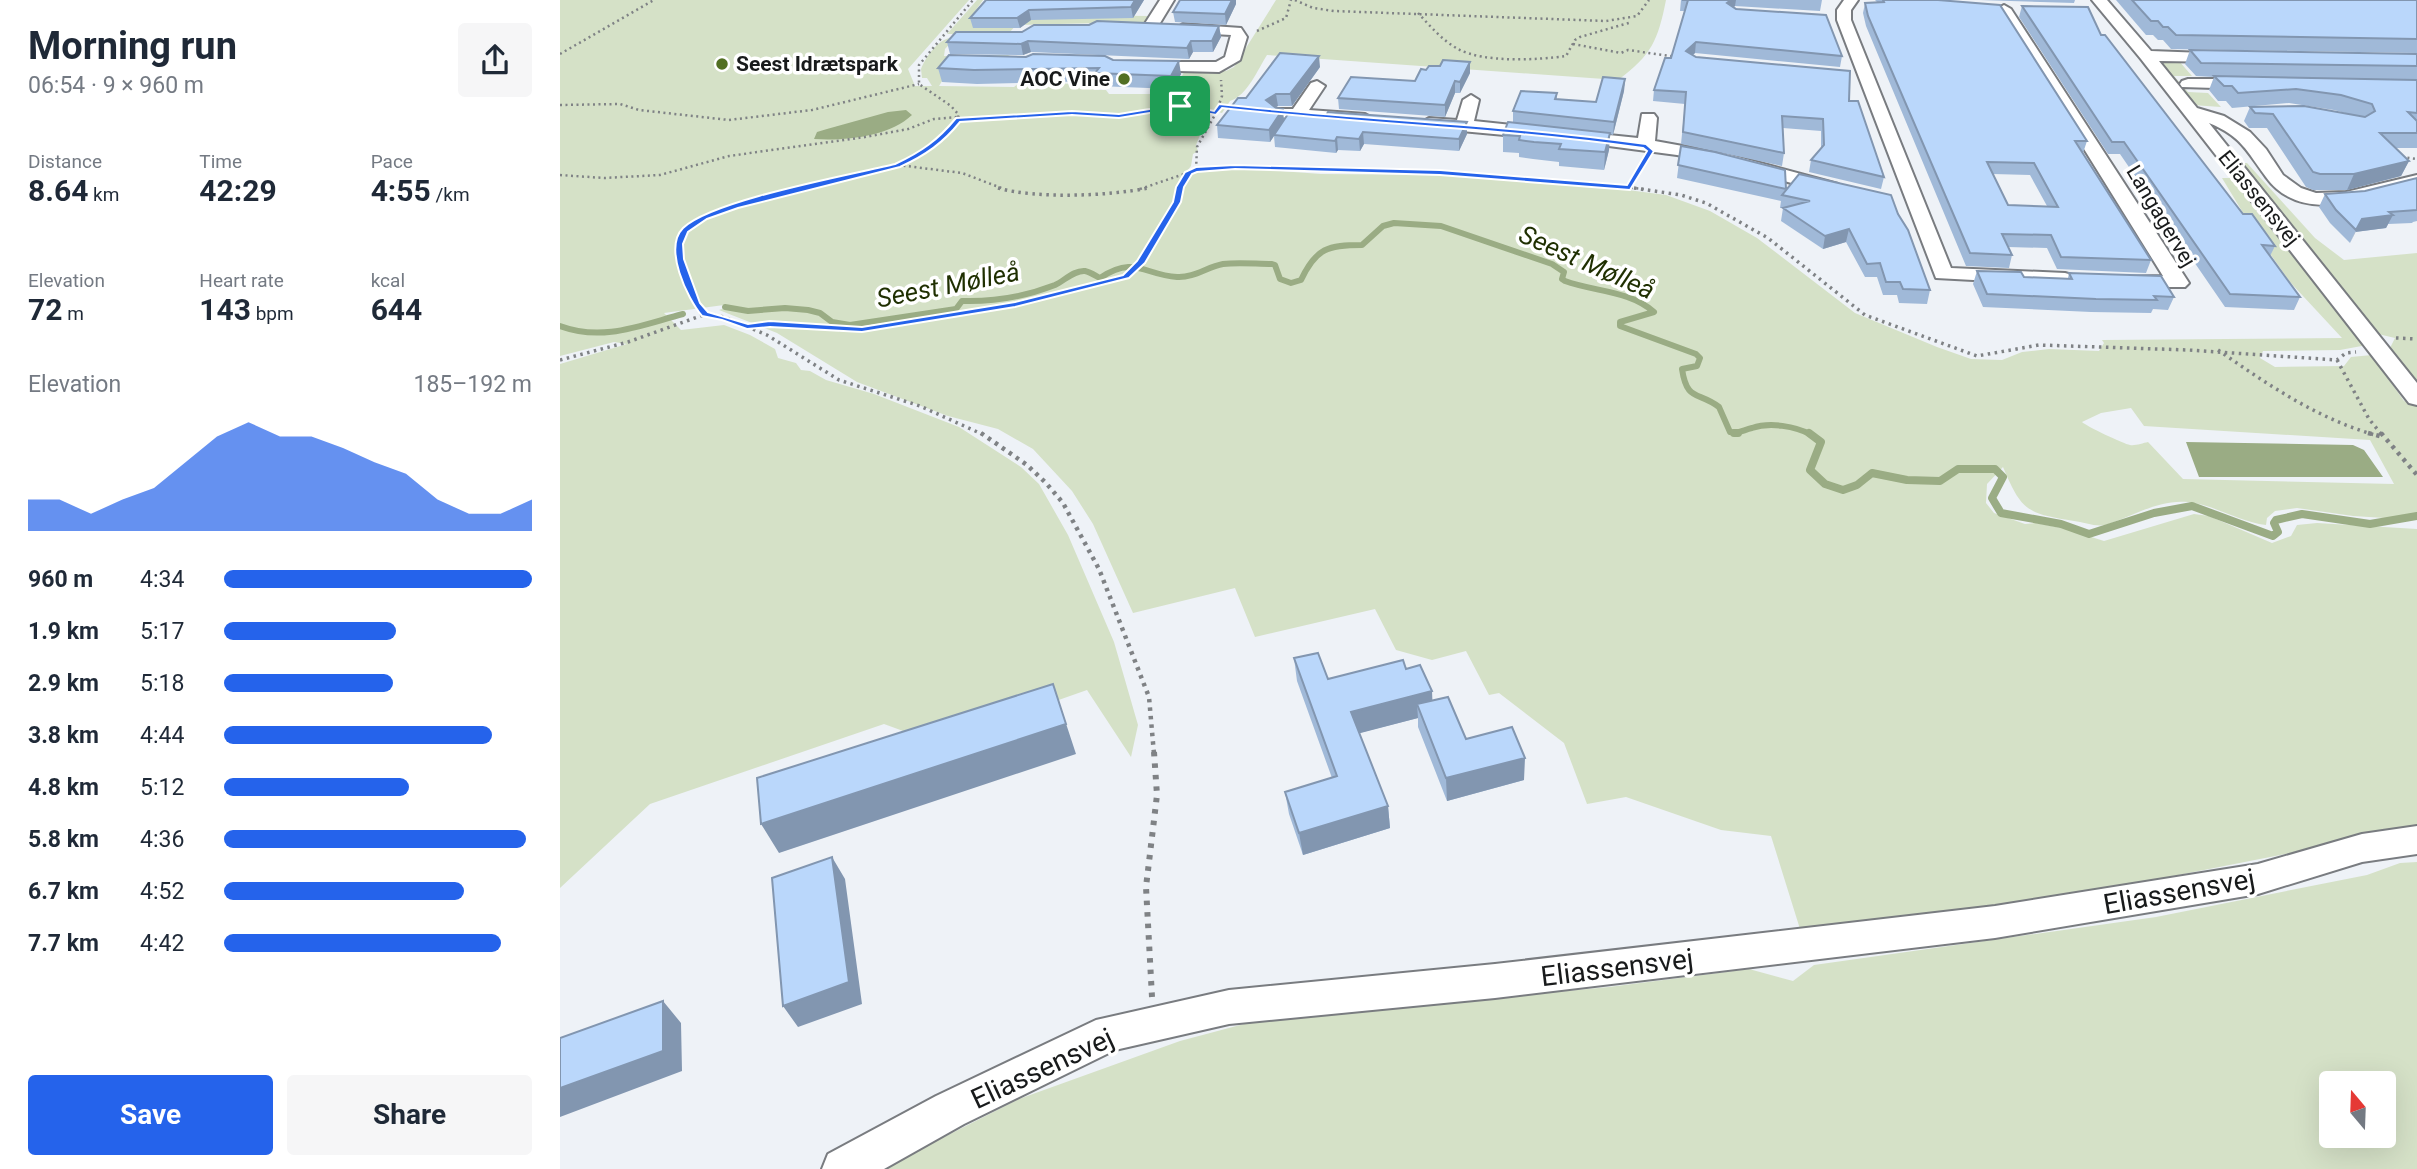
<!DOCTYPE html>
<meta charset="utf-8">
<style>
body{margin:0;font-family:Roboto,sans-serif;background:#f6f6f7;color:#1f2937;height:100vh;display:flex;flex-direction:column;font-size:26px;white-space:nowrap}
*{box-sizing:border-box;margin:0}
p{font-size:23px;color:#747a83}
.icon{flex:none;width:38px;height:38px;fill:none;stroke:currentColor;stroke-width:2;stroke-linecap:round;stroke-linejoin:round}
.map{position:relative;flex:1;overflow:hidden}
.panel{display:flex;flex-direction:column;background:#fff;width:560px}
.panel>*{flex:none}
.needle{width:46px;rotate:341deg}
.fabs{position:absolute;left:1759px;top:1071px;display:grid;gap:14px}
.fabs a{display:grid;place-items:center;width:77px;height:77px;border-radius:7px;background:#fff;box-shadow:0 7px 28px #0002;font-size:35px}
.pin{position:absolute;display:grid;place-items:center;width:60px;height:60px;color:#fff;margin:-30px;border-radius:14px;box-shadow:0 4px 10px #0006}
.round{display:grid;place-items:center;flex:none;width:74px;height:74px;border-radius:7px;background:#f6f6f7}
.head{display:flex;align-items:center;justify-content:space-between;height:119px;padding:0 28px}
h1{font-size:38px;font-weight:700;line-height:52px}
.metrics{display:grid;grid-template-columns:repeat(3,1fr);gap:10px;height:119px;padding:7px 28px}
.metrics div{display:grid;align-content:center}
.metrics b{font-size:30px;font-weight:700}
.metrics small{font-size:19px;font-weight:400}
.metrics p{font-size:19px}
.chart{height:196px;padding:14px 28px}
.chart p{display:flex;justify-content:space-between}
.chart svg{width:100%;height:126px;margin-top:7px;fill:#2563eb;opacity:.7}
.cta{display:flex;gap:14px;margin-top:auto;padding:14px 28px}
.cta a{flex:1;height:80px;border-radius:7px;background:#2563eb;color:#fff;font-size:28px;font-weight:700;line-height:80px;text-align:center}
.cta a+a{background:#f6f6f7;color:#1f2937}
ul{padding:0 28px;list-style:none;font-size:23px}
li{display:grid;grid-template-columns:112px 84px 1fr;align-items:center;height:52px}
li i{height:18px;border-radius:9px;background:#2563eb}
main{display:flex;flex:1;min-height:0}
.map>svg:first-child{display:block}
.green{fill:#d5e1c7;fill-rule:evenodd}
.water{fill:#9aac84}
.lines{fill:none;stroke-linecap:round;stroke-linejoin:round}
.stream-far1{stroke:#9aac84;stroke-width:6}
.stream{stroke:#9aac84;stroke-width:8}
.street-casing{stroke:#797c80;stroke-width:4}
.path-far3{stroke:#7f8285;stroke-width:2.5;stroke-dasharray:2 3.5;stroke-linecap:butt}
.path-far2{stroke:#7f8285;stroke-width:3.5;stroke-dasharray:2.5 4.5;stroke-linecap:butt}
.path-far1{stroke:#7f8285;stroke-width:4.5;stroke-dasharray:3.5 5;stroke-linecap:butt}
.path{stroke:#7f8285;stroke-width:6;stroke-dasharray:4.5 7;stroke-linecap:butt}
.street{fill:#fff;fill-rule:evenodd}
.wall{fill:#a0b9d8;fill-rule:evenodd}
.shaded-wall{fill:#8296b0}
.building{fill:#bad7fb;stroke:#8296b0;stroke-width:2;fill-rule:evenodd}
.route{fill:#2563eb;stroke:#fff;stroke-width:2;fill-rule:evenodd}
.poi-dot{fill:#526f22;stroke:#fff;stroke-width:2.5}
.labels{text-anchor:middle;stroke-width:7;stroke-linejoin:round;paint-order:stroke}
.far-poi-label{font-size:21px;font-weight:bold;fill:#181a1b;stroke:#fff;text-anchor:start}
.far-street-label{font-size:21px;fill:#181a1b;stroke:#fff}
.water-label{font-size:26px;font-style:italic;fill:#1f2f01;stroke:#fff}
.near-street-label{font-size:28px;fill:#181a1b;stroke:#fff}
</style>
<main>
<section class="panel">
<div class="head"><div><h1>Morning run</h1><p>06:54 · 9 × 960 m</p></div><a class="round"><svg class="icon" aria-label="share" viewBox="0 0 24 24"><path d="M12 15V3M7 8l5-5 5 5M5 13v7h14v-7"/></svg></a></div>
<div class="metrics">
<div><p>Distance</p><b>8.64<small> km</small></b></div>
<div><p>Time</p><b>42:29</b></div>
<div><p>Pace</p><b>4:55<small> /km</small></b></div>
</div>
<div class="metrics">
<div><p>Elevation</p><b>72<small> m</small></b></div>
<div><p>Heart rate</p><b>143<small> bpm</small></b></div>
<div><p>kcal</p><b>644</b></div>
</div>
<div class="chart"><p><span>Elevation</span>185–192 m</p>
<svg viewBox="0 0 160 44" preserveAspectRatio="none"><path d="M0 44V33L10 33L20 38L30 33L40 29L50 20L60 11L70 6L80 11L90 11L100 15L110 20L120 24L130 33L140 38L150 38L160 33V44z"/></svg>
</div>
<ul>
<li><b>960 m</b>4:34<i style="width:100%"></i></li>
<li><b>1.9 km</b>5:17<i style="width:56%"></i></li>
<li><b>2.9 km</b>5:18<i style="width:55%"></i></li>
<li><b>3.8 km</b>4:44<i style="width:87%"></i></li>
<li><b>4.8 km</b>5:12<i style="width:60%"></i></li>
<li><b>5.8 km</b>4:36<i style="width:98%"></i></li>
<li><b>6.7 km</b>4:52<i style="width:78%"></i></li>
<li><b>7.7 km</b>4:42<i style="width:90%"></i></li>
</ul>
<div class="cta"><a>Save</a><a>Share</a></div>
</section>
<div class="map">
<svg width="1857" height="1169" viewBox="0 0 1857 1169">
<rect width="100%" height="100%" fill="#eef2f7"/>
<path class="green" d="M0 0H409L348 69 355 86H372L367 78H362L361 69C367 55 379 37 396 37L385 49 384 56 448 55 458 60 387 73 379 86 454 87 459 83 529 84 534 90H546L549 94H613L624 72 666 71 674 67 716 0H1106C1098 40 1092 55 1058 80L707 55C698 69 687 96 670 101L662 113 650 110 636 145 638 151 633 154 631 166 627 171 679 168 761 174 887 175 1068 190 1106 195 1150 211 1197 238 1295 313 1377 347 1411 359 1442 360 1462 352 1489 349 1539 351 1544 343 1542 340 1782 338 1730 282 1694 231 1662 178H1673L1807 345 1780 350 1703 351 1700 358 1715 367 1784 366 1791 357 1812 355 1844 401 1857 403V520L1793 516 1737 508 1715 511 1707 518 1706 525C1679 522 1655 505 1628 502 1597 499 1573 517 1545 525 1536 527 1523 522 1514 521 1467 513 1462 512 1443 467L1427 484 1426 503 1434 513 1465 524 1476 523 1506 529 1544 541 1634 514 1649 516 1712 543 1731 536 1737 525 1757 523 1857 529V828L1471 904 1240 929 1211 836 1161 830 1066 797 1027 804 1004 743 939 693 929 695 906 651 872 660 836 650 815 609 695 637 675 588 573 613 533 524 512 491 473 449 438 429 388 416 297 382 217 333 159 310 165 308 164 305 104 313 121 330 164 325 190 335 215 349 218 358 236 363 241 370 250 371 266 380 314 394 399 427 461 467 479 484 508 535 554 642 578 725 571 757 527 690 376 743 324 724 90 804 0 888V364L67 344 54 342 0 356ZM1571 408 1584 426 1810 440 1834 484 1623 479 1588 442C1583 443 1575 446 1570 445 1564 444 1526 426 1522 422L1541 413Z
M417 0H423L413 14 589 16 585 22 456 25 450 32 444 31 447 33 445 34H387Z
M1598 60 1619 61 1632 76H1614L1628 92 1648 93 1661 107 1632 105Z
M1676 163H1687L1755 238 1784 260 1857 253V384L1830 348 1835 338 1818 334 1812 329Z
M1857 862V1169H321L459 1099 620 1041 699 1020 1049 987 1189 969 1233 981 1254 965 1596 917 1807 875 1840 863ZM1771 1083H1824V1136H1771Z"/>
<path class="water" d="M346 110 352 115C329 137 284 141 254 139L257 132 267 129 328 112Z
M1626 442 1793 445 1804 450 1823 477H1639Z"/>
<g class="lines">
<path class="stream-far1" d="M165 307 188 311 225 308 248 310 260 313 272 322 290 325 396 309 402 301C435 302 464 297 495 285 504 281 514 270 525 271 530 272 536 276 540 278 575 255 584 275 617 277 634 278 647 267 663 264 679 262 696 264 712 264L715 265 720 279 731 283 741 280C756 248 768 245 802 245L823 226 834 223 881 226 992 264 1004 272 1002 279 1005 281C1035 292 1069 290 1094 312L1060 322V326L1136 354 1140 358 1137 366 1122 369C1127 402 1138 391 1159 407L1170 432C1179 434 1183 430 1192 428 1210 422 1235 426 1252 435
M0 326C43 342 81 325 123 314"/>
<path class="stream" d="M1174 433H1178
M1249 433 1261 442 1250 470 1265 484 1283 490 1297 485 1312 473 1347 480 1380 481 1398 469H1435L1443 477 1432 498 1441 513 1501 524 1529 534 1594 513 1632 506 1713 536 1718 532 1714 523 1716 520 1742 514 1810 524 1857 516"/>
<g class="street-casing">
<path id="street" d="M600 0H614L597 28H587L584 25Z
M1284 0H1298L1291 10V20L1391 268 1505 273 1512 275 1515 279 1512 283 1505 285 1376 278 1277 20V10Z
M1532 0H1547L1591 51 1671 54 1673 57 1671 60 1665 62 1599 61 1637 108 1664 116 1690 132 1706 149 1723 175 1741 188 1756 193 1786 192 1857 175V187C1810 196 1742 227 1706 177 1686 150 1682 137 1649 123L1857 383V405L1849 403 1581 59Z
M1444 5 1451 9 1629 283 1625 287H1567L1560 285 1557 281 1560 277 1603 276 1437 9Z
M623 24 681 28 687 37 680 60 659 72 577 70 575 67 583 62H656L665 57 671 35 618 32 615 29Z
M1628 79H1688L1696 84 1688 89 1622 87 1620 84 1622 81Z
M757 81 765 86 749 110 805 114 814 119 811 123 713 117 710 113 713 109H733L751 83Z
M911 95 919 100 914 121 1078 138 1082 114H1094L1097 118 1095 141 1167 154 1278 184 1280 188 1271 194 1166 165 1117 155 1011 141 869 128 860 123 869 118 897 120 903 100Z
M1857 826V854L1802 862 1698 894 1435 938 935 998 669 1024 555 1050 404 1124 324 1169H262L268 1154 376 1096 536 1020 669 990 935 964 1435 906 1698 864 1802 834Z"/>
</g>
<path class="path-far3" d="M735 0 753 8 774 11 1046 21 1077 16 1089 0
M858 13C870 26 883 41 898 49 924 63 977 60 1006 56L1015 40 1020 37 1072 22
M697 31 726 18 731 0
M1013 44 1061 53 1068 50 1117 57
M0 54 94 0
M0 105 60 104 79 110 169 120 252 110 359 84
M659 106 676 107
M656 113 662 96 661 80
M398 120 512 113 559 116 620 106 656 113 637 147 636 170
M1842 157 1857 159
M338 165 402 173 444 189
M0 175 44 178 100 175 169 156 305 137 348 129 374 119 398 117
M1070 187 1085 161
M238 189C286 177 380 168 399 115L391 106 359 84V65L413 0
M580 189 627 173
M620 189 629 172 675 167 922 175 1085 189"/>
<path class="path-far2" d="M438 188C476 199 549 196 588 188
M1074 188 1121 195 1146 203 1208 238 1305 315 1417 356 1479 345 1628 350 1777 360 1786 353 1796 352
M146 314C132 295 111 264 121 239 133 210 216 195 245 188
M187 326 248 325 284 330 323 327 455 304 558 279C592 259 605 222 621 188
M1836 338 1857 339
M1658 350C1707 384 1756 418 1815 435
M0 360 68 342 146 314 164 317 207 335 279 380 360 406 424 435
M1777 360 1809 419 1822 435"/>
<path class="path-far1" d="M421 433 467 465 486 483 503 503 539 569 589 697 594 754
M1808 433 1823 437
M1821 433 1857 475"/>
<path class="path" d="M592 997 586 887 597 795 594 752"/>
<use href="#street" class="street"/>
</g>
<path class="wall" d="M426 0H584L573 18 471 20 460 28H413L410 18Z
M620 0H676V4L666 25 615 22 613 12Z
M1121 0H1262L1260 11 1175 6 1174 7 1282 56 1280 67 1135 53 1133 55 1136 57 1289 101 1324 177 1321 189 1249 172 1251 160 1261 148V131L1223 128 1224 153 1222 166 1121 144 1125 104 1093 101 1094 90 1111 58 1125 11H1120Z
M1315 0H1378L1527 141 1523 153 1591 260 1586 273 1497 269 1487 248 1448 247 1452 255 1449 268 1406 266 1306 26 1303 13 1305 3 1317 2ZM1433 174 1470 175 1487 206 1448 205Z
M1419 0H1515L1514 3Z
M1556 0H1857V53L1611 49 1603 40H1598L1593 35H1586Z
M1462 6 1541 35 1683 214 1715 246 1710 256 1740 297 1734 310 1665 307 1560 154H1548L1459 17Z
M659 26 661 37 653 52H633L629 59 471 52 463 55 390 54 387 42 462 32Z
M1630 50 1857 54V148H1835L1849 161 1841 176 1787 190H1753L1746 187 1707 128H1689L1684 121 1690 107 1789 114 1774 110 1729 103 1672 108 1666 101H1658L1649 90 1654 77 1636 76 1625 64Z
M553 60 621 74 613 89 538 86 537 81 417 84 382 82 378 68Z
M910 62V73L900 93H895L885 117 779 109 778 98 855 81 866 70Z
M760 67 732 106H718L715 107 724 119 907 134 899 151 804 144 800 151 778 150 776 153 715 147 714 136 710 142 658 138 657 125 686 98Z
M1065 79 1064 91 1053 135 1050 134 1049 150 1044 170 999 166V162L973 159 959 157V153L943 152V135L953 122V111L997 93V99L1036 102Z
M1121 146 1226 189 1225 191 1338 214 1370 290 1367 304 1339 303 1337 295H1323L1317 277H1305L1286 242 1263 249 1221 221 1223 208H1220L1221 201 1117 178Z
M1857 178V221L1853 222 1852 223 1828 224 1826 228 1795 232 1790 243 1770 223 1759 207 1765 194 1805 191Z
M1417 271 1464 277 1508 278 1509 273 1614 297 1608 310 1593 309 1591 313 1531 312 1423 307 1413 284Z
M734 658 768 679 846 669 872 691V701L906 739 964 780 887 801 858 727V718L799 733 828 806 830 828 743 855 729 814 725 792 772 778 737 681Z"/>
<path class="shaded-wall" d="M575 0H584L573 18 571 7Z
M672 0H676V4L666 25 665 14Z
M1171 0H1176L1175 6 1166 14 1167 3Z
M469 10 471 20 460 28 457 18Z
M659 26 661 37 653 52 652 41Z
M468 41 471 52 463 55 461 44Z
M631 41 633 52 629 59 627 48Z
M1136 42 1135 53 1125 62 1126 51Z
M759 56 760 67 732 106 730 94Z
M619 61 621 74 613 89 611 76Z
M910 62V73L900 93V82Z
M1065 79 1064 91 1053 135 1054 122Z
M895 81V93L885 117V105Z
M716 94 718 106 708 112 706 100Z
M723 109 724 121 714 135V136L710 142 709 130Z
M907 122V134L899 151V139Z
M803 132 804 144 800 151 799 139Z
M1050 133 1049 150 1044 170 1045 152Z
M777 137 778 150 776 153 775 141Z
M1849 161 1841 176 1787 190 1794 174Z
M1833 215 1826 228 1795 232 1790 243 1802 219Z
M1289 229 1286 242 1263 249 1265 236Z
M493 684 516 754 219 853 201 824Z
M872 691 873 714 857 704 858 718 793 735 791 712Z
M965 758 964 780 887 801 886 778Z
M828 806 830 828 743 855 739 833Z
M272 857 285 879 302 1004 238 1027 223 1006Z
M103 1001 121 1023 122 1071 0 1117V1088Z"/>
<path class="building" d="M426 0H575L571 7 469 10 457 18H410Z
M620 0H672L665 14 613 12Z
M1122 0H1171L1167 3 1176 9 1266 15 1282 56 1136 42 1126 51 1136 57 1290 71 1289 101H1298L1324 177 1251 160 1264 145 1263 119 1222 116 1224 153 1123 132 1126 92 1094 90 1105 58H1111L1128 0Z
M1323 0H1378L1440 5 1527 141H1515L1591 260 1501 257 1491 235 1442 234 1452 255 1410 253 1308 16 1305 3 1324 2ZM1427 162 1474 163 1498 207 1448 205Z
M1572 0H1857V39L1616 35 1608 27H1603L1598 21H1591Z
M1462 6 1528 7 1541 35H1545L1683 214H1692L1715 246 1702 245 1740 297 1670 294 1564 142H1552Z
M537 21 659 26 652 41H631L627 48 468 41 461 44 387 42 396 32H462L474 25H529Z
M1630 50 1857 54V66L1641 63Z
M720 53 759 56 730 94H716L706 100 716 108 723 109 709 130 657 125 678 98H686Z
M473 54 545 56 553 60 619 61 611 76 535 73 539 68 414 70 378 68 389 55 466 57Z
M883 60 910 62 900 82 895 81 885 105 778 98 791 77 855 81 861 69 866 70 869 66H880Z
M1654 76 1857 80V113L1848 112 1857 121V133H1820L1849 161 1794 174H1760L1753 172 1713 114 1695 113 1690 107 1744 106 1805 117 1815 111 1812 104 1781 95 1736 89 1678 93 1672 86H1664Z
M1043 77 1065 79 1054 122 953 111 961 91 997 93 995 99 1036 102Z
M768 112 907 122 899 139 803 132 799 139 777 137 775 141 714 135 728 114 765 117Z
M948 122 1050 133 1045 152 999 149 1001 144 974 142 959 140 960 136 943 135Z
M1121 146 1155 152 1225 170 1226 189 1118 165Z
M1239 174 1331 195 1338 214 1348 230 1370 290 1343 289 1340 282H1326L1320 263 1307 264 1289 229 1265 236 1223 208 1250 201 1222 195Z
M1857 178V210L1829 212 1833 215 1802 219 1796 230 1776 210 1765 194 1805 191Z
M1417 271 1461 272 1464 277 1512 279 1509 273 1601 276 1614 297 1594 296 1597 300 1536 299 1427 294Z
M758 653 768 679 843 660 846 669 860 665 872 691 791 712 828 806 739 833 725 792 777 776 734 658Z
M493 684 506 724 201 824 197 778Z
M888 697 906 739 952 727 965 758 886 778 857 704Z
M272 857 289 982 223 1006 212 878Z
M103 1001V1051L0 1088V1038Z"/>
<path class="route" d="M620 104 654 111 659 104C801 120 944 124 1086 144L1094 151 1070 190 880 175 675 169 637 172 632 174 624 187 621 202 585 263 569 278 455 307 302 332 210 327 187 329 162 320 142 316C127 298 103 248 123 228 152 200 289 175 335 164 361 152 378 140 396 118L512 111 559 114ZM620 108 656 115 662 108C802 124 943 128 1083 148L1087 151 1067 185 880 170 675 165 636 167 625 172 616 187 613 202 577 261 563 275 455 302 302 327 210 321 188 324 148 312 140 303 124 259 123 244 128 232 147 219 178 208 340 167C366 155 383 143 400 122L512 115 559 118Z"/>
<g class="poi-dot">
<circle cx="162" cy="64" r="7"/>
<circle cx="564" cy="79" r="7"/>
</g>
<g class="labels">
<g class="far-poi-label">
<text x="176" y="71">Seest Idrætspark</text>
<text x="550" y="86" text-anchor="end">AOC Vine</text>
</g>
<g class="far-street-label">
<text transform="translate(1699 198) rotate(51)" y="7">Eliassensvej</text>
<text transform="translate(1601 216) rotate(59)" y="7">Langagervej</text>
</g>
<g class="water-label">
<text transform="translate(1027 262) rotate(24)" y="9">Seest Mølleå</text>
<text transform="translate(388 285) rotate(-11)" y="9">Seest Mølleå</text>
</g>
<g class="near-street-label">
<text transform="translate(1619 891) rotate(-10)" y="10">Eliassensvej</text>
<text transform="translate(1057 967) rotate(-7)" y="10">Eliassensvej</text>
<text transform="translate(482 1068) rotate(-25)" y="10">Eliassensvej</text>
</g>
</g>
</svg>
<div class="fabs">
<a><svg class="needle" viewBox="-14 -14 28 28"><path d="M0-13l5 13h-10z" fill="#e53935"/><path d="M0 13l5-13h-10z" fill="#747a83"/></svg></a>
</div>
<div class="pin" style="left:620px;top:106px;background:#1e9e55"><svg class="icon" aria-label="arrive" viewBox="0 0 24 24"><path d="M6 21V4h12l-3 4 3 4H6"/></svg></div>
</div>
</main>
